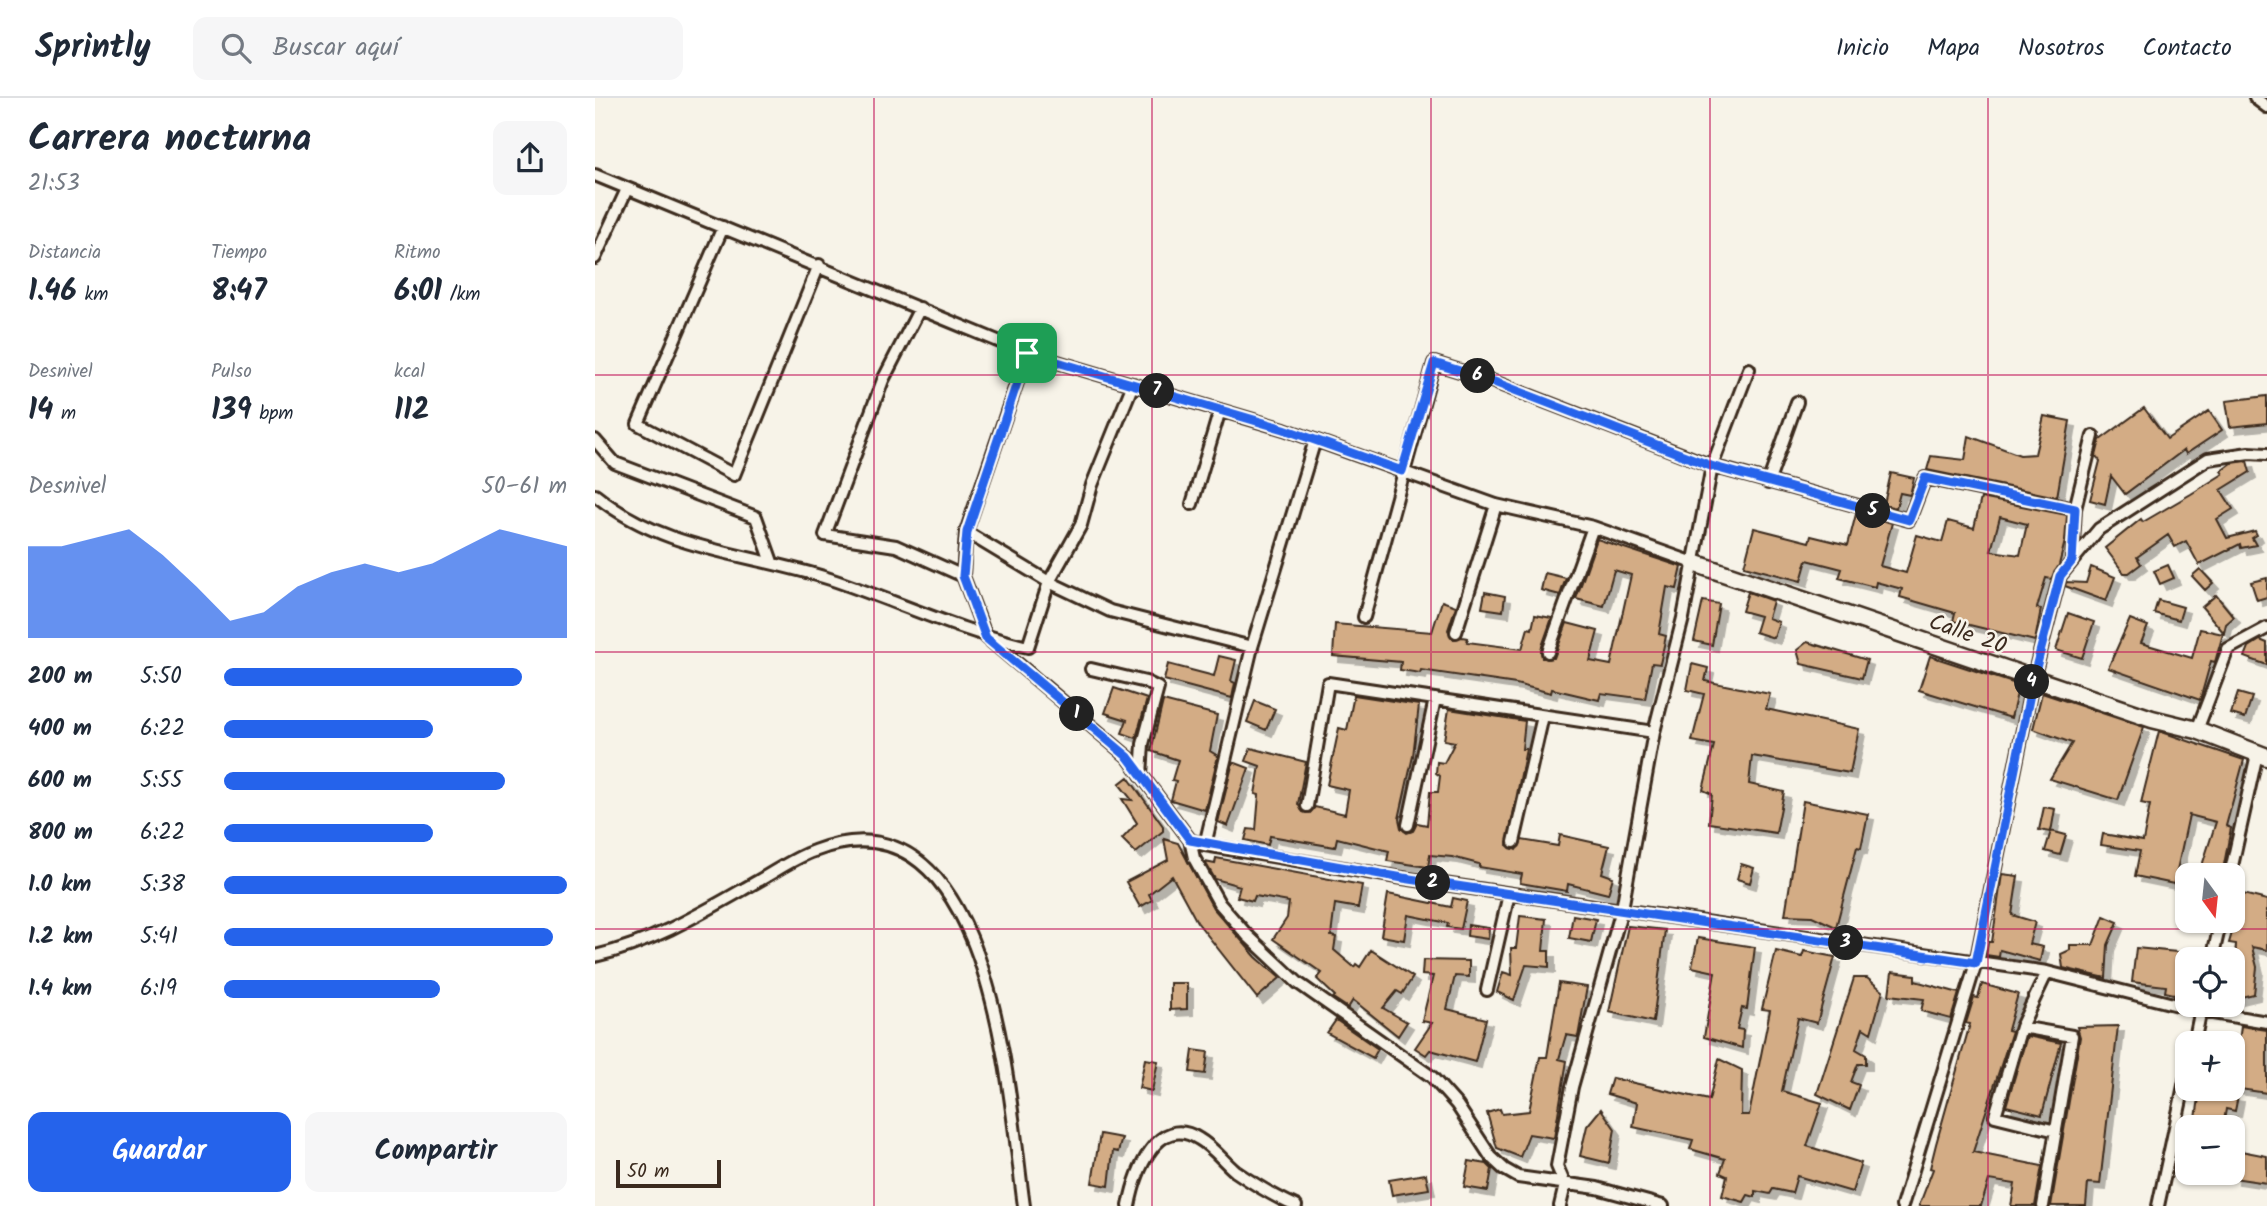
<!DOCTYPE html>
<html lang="es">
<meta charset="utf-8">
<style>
body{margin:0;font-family:Kalam,sans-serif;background:#f6f6f7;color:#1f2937;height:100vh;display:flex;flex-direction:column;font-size:26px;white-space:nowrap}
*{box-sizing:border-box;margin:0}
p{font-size:23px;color:#747a83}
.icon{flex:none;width:38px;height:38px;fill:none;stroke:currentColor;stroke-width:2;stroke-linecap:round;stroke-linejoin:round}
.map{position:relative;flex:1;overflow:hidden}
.panel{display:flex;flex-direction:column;background:#fff;width:595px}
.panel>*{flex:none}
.needle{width:46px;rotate:165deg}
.controls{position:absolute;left:1580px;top:765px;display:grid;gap:14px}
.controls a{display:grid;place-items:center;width:70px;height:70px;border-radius:14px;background:#fff;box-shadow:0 2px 5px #0004;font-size:35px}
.scale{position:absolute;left:21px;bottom:18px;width:105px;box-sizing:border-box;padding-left:7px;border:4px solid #3b2a1e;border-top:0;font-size:19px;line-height:24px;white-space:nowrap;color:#3b2a1e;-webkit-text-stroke:5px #f7f3e8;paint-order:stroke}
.pin{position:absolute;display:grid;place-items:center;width:60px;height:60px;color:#fff;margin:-30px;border-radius:14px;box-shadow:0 4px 10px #0006}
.km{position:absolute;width:35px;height:35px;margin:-18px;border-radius:50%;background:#222;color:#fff;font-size:19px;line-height:35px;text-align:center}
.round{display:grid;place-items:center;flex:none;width:74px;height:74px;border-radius:14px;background:#f6f6f7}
.head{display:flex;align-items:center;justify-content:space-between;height:119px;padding:0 28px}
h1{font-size:38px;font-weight:800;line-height:52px}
.figures{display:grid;grid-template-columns:repeat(3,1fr);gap:10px;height:119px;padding:7px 28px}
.figures div{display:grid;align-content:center}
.figures b{font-size:30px;font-weight:800}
.figures small{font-size:19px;font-weight:400}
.figures p{font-size:19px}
.chart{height:196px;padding:14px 28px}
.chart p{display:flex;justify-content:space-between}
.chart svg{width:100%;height:126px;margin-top:7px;fill:#2563eb;opacity:.7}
.primary-button{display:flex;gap:14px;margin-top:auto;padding:14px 28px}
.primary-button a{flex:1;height:80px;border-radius:14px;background:#2563eb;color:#fff;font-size:28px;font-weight:800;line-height:80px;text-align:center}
.primary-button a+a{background:#f6f6f7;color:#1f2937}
ul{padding:0 28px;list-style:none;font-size:23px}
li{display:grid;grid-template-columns:112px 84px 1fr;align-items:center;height:52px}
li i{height:18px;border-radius:9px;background:#2563eb}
header{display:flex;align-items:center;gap:42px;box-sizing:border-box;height:98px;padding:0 35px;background:#fff;border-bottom:2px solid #e0e1e3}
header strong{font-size:33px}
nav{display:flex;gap:38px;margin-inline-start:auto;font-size:24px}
.search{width:490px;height:63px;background:#f6f6f7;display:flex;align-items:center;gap:18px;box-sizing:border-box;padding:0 24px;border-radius:14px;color:#747a83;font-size:26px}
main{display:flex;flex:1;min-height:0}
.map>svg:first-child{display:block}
.building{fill:#d3ac85;stroke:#3b2a1e;stroke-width:2;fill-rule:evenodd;filter:url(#shadow)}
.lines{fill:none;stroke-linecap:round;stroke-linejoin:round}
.street-casing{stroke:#3b2a1e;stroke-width:16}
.secondary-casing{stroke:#3b2a1e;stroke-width:21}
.street{stroke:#f7f3e8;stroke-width:10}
.secondary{stroke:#f7f3e8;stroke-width:16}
.route-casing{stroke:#fff;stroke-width:14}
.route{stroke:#2563eb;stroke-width:9}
.grid{fill:none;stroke:#c2185b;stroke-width:2;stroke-opacity:0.55}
.labels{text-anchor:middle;stroke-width:5;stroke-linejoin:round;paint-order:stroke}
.street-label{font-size:23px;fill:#3b2a1e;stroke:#f7f3e8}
</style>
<header>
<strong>Sprintly</strong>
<div class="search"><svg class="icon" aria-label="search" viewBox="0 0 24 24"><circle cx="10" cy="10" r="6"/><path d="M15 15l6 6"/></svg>Buscar aquí</div>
<nav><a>Inicio</a><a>Mapa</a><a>Nosotros</a><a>Contacto</a></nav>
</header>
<main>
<section class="panel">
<div class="head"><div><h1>Carrera nocturna</h1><p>21:53</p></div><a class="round"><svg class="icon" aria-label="share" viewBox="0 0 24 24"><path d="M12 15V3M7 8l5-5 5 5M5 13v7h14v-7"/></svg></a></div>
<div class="figures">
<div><p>Distancia</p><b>1.46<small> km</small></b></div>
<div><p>Tiempo</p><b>8:47</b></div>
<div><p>Ritmo</p><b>6:01<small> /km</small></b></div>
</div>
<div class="figures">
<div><p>Desnivel</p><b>14<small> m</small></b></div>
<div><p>Pulso</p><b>139<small> bpm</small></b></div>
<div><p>kcal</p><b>112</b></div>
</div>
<div class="chart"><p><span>Desnivel</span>50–61 m</p>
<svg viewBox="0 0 160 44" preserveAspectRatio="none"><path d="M0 44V12L10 12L20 9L30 6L40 15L50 26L60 38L70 35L80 26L90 21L100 18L110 21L120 18L130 12L140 6L150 9L160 12V44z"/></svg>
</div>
<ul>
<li><b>200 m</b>5:50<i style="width:87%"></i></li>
<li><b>400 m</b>6:22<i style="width:61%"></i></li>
<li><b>600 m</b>5:55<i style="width:82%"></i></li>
<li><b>800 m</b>6:22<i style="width:61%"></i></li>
<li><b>1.0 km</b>5:38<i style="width:100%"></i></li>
<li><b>1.2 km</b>5:41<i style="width:96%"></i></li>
<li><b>1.4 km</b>6:19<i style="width:63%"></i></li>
</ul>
<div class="primary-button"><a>Guardar</a><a>Compartir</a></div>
</section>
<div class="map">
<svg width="1672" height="1108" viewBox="0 0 1672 1108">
<defs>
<filter id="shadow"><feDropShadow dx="6" dy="6" stdDeviation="0" flood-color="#0004"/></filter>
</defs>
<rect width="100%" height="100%" fill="#f7f3e8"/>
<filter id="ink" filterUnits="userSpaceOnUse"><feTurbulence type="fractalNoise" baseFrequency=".0143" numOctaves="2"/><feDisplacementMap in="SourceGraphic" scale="14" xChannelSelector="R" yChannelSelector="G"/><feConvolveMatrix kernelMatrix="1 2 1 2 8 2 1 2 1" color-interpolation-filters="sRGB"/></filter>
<g filter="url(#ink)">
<path class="building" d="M1672 298V325L1635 329 1631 303Z
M1549 310 1572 341 1614 313 1627 332 1591 356 1589 352 1530 396 1516 378 1510 406 1495 402 1505 363 1501 358 1505 342Z
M1449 318 1475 323 1462 399 1332 372 1336 358 1370 362 1374 338 1425 357 1440 356Z
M1652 363 1655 374 1626 392 1638 411 1622 421 1632 440 1660 433 1662 437 1657 440 1661 447 1646 450 1645 446 1604 467 1591 443 1580 449 1573 437 1542 459 1546 466 1534 475H1529L1510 450 1546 421 1548 424 1596 396 1628 376 1626 373 1637 365Z
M1296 375 1319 380 1315 397 1305 395 1301 410 1266 401 1289 406Z
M1386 400 1472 417 1470 443 1464 467 1456 481 1451 480 1442 510 1446 511 1440 543 1358 523 1360 515 1305 499 1307 491 1281 484 1280 489 1244 480 1247 471 1212 462 1206 483 1149 468 1159 430 1214 444 1216 438 1253 447 1261 416 1297 425 1285 468 1311 475 1322 437 1347 444 1353 423 1379 430ZM1405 419 1432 426 1425 457 1396 453Z
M1002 441 1087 469 1082 491 1072 489 1064 536 1071 538 1065 566 1057 565 1050 601 1006 595 1004 602 957 591 956 595 921 586 826 572 825 575 805 572 806 564 738 558 740 526 837 534 847 503 861 508 853 532 858 541 867 539 873 540 872 544 927 551 933 530 937 531 940 517 957 520 946 551 947 560H959L972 525 1003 533 995 563 1016 567 1036 477 1019 472 1009 508 981 501Z
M1573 467 1579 480 1565 486 1559 473Z
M1496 469 1520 479 1511 503 1470 488 1471 484 1491 485Z
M1605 471 1618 485 1610 492 1597 478Z
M950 475 971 480 965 497 946 492Z
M1672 480V499L1662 502 1656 484Z
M890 494 910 498 908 513 887 510Z
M1153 494 1178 503 1173 520 1184 524 1179 540 1160 534 1165 518 1147 513Z
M1621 497 1639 519 1631 526 1629 535 1607 509Z
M1563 502 1588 509 1584 522 1559 515Z
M1108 503 1124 506 1117 547 1099 543Z
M1473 515 1499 524 1487 560 1461 552Z
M1535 521 1553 528 1546 545 1597 560 1605 531 1628 536 1620 564 1616 563 1605 602 1513 570Z
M1665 542 1672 545V567L1650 559 1654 549Z
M1212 544 1272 562 1267 580 1206 566 1202 552Z
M624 558 641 562 636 583 640 585 637 600 569 582 573 566 619 578Z
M1335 558 1424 587 1416 620 1324 592Z
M1097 566 1113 570 1110 583 1175 596 1171 611 1264 631 1255 675 1157 658 1154 686 1189 694 1181 735 1114 725 1117 696 1108 692 1119 647 1097 643 1109 596 1092 592Z
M519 590 552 601 541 640 527 635 532 622 510 615Z
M1447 595 1549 629 1523 702 1455 681 1477 645 1438 631Z
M1643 595 1657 599 1650 620 1636 616Z
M759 597 824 607 818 658 804 721 806 730 812 735 818 733 822 725 832 727 835 694H843L845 678 841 675 842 664 849 665 860 644 849 642 854 611 930 623 927 651H931L912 747 921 752 927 742 963 748 965 737 1014 748 1007 775 1018 779 1013 796 973 786 972 793 925 785 927 776 884 769V766L857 759 835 757 833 769 792 763 794 753 742 740 740 749 675 738 673 747 650 742 653 731 661 732 664 697 660 696 665 668 651 663 656 650 711 664 703 706 708 714 715 715 720 709 750 716 754 692 732 687 744 630 752 632Z
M568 603 622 617 615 653 623 658 610 712 576 702 581 683 577 682 583 662 556 653Z
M660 603 680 611 671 632 652 624Z
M1564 633 1649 662 1631 728 1636 730 1627 777H1604L1621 724 1594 717 1579 786 1540 778 1545 753 1506 747 1508 736 1548 743 1555 707 1546 705Z
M638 664 654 670 633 728 623 724Z
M533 679 568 728V733L541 755 527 741 542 725 527 701 537 702 524 686Z
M1208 703 1273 716 1266 750 1262 749 1241 829 1217 818 1190 817Z
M1449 709 1460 711 1456 734 1444 732Z
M1456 733 1471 737 1465 757 1450 753Z
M569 741 583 745 618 810 661 859 685 880 662 900 602 824 577 778 554 796 557 802 545 809 531 784 573 762Z
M621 760 767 787 763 810 740 806 736 838 741 839 739 852 759 869 761 866 765 869 776 852 818 879 807 896 802 893 788 910 812 924 803 938 758 902 753 910 738 900 740 898 722 881 727 875 678 841 692 820 694 804 660 798 658 803 642 799 645 788 620 781 610 764 620 766Z
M1146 766 1159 770 1155 785 1142 781Z
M1407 776 1423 778 1417 817 1440 824 1434 846 1448 849 1445 863 1405 852 1404 859 1391 857 1393 844H1397Z
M793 796 856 809 858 800 872 803 866 831 852 829 853 825 813 817 809 842 786 838Z
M1648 796 1672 802V852L1657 849 1662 869 1659 896 1638 901 1641 846 1634 845Z
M978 817 1001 821 996 844 974 840Z
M925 818 951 821 948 853H954V869L931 867 919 902 902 894 908 874 917 877 916 850H921Z
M1509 818 1523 824 1513 847 1511 880 1468 870 1466 856 1475 852V847H1498Z
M873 827 894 830 893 841 872 838Z
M1033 828 1070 832 1058 924 1014 914Z
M1103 840 1160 849 1152 911 1147 910 1142 931 1148 932 1147 950 1109 939 1120 874 1097 869Z
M1541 850 1592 855V899L1570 894 1571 888 1537 884Z
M1181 853 1207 859 1209 853 1240 859 1222 925 1203 920 1187 993 1227 1005 1212 1048 1266 1065 1257 1094 1202 1078 1197 1095 1178 1091 1175 1096 1160 1093V1099L1153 1097 1149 1104 1127 1098 1132 1078 1125 1075 1130 1061 1095 1051 1098 1042 1038 1029 1042 1005 1012 996 1017 980 1114 1002 1124 961 1147 972 1146 1017H1154L1175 912 1167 911Z
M828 862 874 863V879L860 878 852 911 891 921 880 964 835 952 831 957 820 950 837 925 827 923 838 878 827 877Z
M1297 874 1320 877V883L1364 895 1356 921 1326 913 1329 901 1294 897Z
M1259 880H1272L1288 893 1276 935 1268 930 1261 951 1271 957V966H1263L1256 984 1264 987 1255 1012 1222 996Z
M575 885H592V911L575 912Z
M964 885 992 889 983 939 971 937 964 961 972 963 959 1040 934 1036 925 1059 902 1050 892 1015 905 1011 907 1016 934 1013 945 959H952Z
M1387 886 1423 896 1413 932 1417 933 1378 1054 1447 1068 1440 1108H1416L1420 1086 1394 1082 1386 1108H1324L1338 1071 1335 1070 1341 1046 1375 926 1371 925 1379 899 1383 900Z
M741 922 783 951 778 960 732 935Z
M1523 928 1505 1086 1493 1085 1491 1108H1456L1485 939 1482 929Z
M1646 928 1672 932V995L1638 990Z
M1432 938 1466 945 1447 1017 1411 1008Z
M598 952 613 954 610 976 595 974Z
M550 961 563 963 557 993 544 990Z
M1605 992 1643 998 1640 1013 1631 1011 1628 1029 1600 1028Z
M1006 1011 1020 1031 1014 1065 985 1058 992 1028Z
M505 1036 527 1040 523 1054 518 1053 514 1088 497 1085Z
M1641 1052 1672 1058V1085L1638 1080Z
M874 1063 892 1066 897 1071 893 1093 869 1089Z
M831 1076 834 1091 797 1097 794 1082Z"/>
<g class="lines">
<g class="street-casing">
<path id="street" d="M1660 0 1672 9
M0 77 432 255 689 331 901 407 998 429 1099 465
M128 129 43 326 139 377 224 167
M0 160 32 91
M325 210 288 282 230 437 301 448 368 478 391 539 533 659 595 742 610 747 808 780 1452 874 1606 913 1672 924
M0 342 20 365 161 419 177 464
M1173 385 1202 304
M0 397C71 454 151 454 235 481 301 503 364 533 433 549L454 484 486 427 497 387 538 286
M597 406 625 312
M371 434 454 484 515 513 657 549
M1477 463 1480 411 1498 338
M368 478 371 434 432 255
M769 519 839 265 894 282 1117 368 1314 422 1330 380 1480 411
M861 534 901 407
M953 554 998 429
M496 571 551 584 563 590 548 646 546 677
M1602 632 1633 551 1672 530
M712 708 733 585 1059 634
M813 727 840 601
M595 742 599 760 624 805 652 837 703 885 837 979 862 1007 896 1059 909 1071 923 1079 1002 1090 1068 1108
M919 744 948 618
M610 747 657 549 720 342
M1635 777 1662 656
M0 858C60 844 110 813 163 783 181 773 199 760 219 753 399 684 414 1004 429 1108
M1617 861 1626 822
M1452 874 1426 929 1400 1018 1461 1033
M892 892 914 796
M1426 929 1477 938 1448 1108
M1599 945 1607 906
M534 1108C540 1076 562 1014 604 1041 618 1049 628 1063 640 1073 659 1086 680 1099 701 1108
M965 1108 970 1087 962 1068 977 989 1027 811 1059 634 1088 520 1117 368 1154 271
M1307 1108 1381 865 1438 581 1465 478 1504 431 1613 361 1654 355 1672 356
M1563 1108 1592 974"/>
</g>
<g class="secondary-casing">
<path id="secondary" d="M1099 465 1557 621 1602 632 1672 659"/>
</g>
<use href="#street" class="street"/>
<use href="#secondary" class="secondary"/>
</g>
</g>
<g class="lines" filter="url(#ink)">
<g class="route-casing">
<path id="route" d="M432 255 689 331 807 373 839 265 894 282 1116 368 1314 422 1330 380 1480 411 1477 463 1465 478 1438 581 1381 865 808 780 595 742 533 659 391 540 368 478 372 434Z"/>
</g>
<use href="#route" class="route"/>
</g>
<path class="grid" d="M279 0V1108M557 0V1108M836 0V1108M1115 0V1108M1393 0V1108M0 277H1672M0 554H1672M0 831H1672"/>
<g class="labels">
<g class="street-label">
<text transform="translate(1373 535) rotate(19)" y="8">Calle 20</text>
</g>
</g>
</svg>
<div class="controls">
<a><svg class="needle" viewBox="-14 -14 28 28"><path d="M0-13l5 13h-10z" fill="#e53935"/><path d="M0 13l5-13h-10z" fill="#747a83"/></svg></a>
<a><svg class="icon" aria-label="locate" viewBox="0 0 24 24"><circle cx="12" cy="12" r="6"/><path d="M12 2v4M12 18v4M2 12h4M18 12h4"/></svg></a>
<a>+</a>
<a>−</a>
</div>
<div class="scale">50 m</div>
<div class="pin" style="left:432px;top:255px;background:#1e9e55"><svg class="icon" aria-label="arrive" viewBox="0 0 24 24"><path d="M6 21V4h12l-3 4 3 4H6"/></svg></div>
<b class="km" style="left:482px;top:616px">1</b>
<b class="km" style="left:838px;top:785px">2</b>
<b class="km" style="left:1251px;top:845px">3</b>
<b class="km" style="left:1437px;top:584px">4</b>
<b class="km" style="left:1278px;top:413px">5</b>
<b class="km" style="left:883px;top:278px">6</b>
<b class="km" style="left:562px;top:293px">7</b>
</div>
</main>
